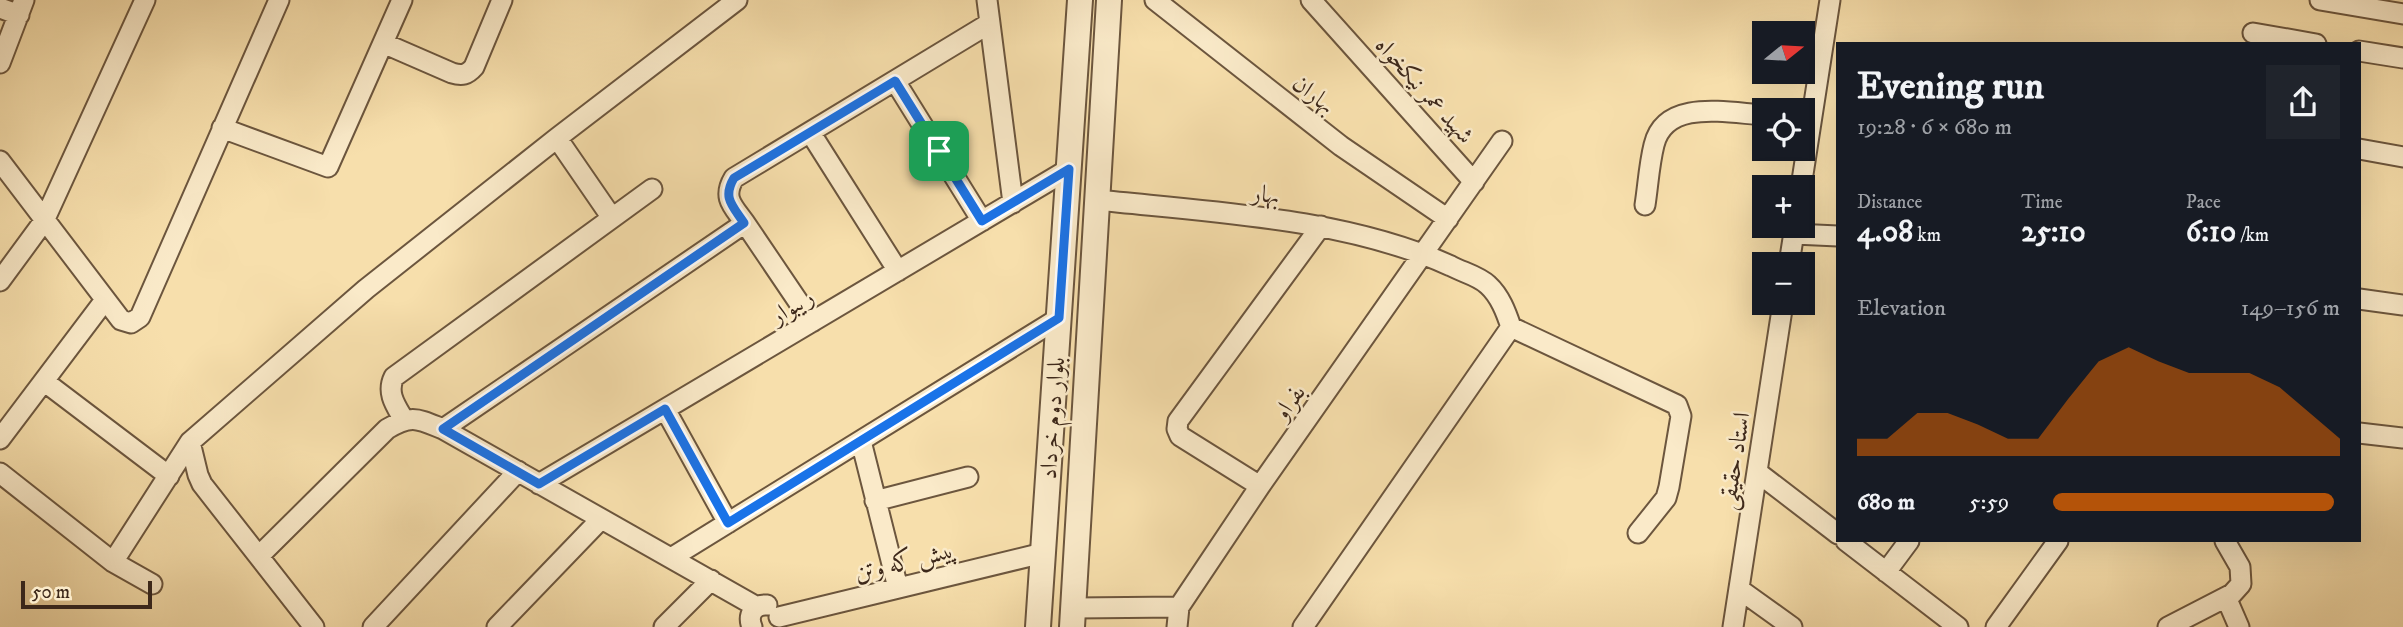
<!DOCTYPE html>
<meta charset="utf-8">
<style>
body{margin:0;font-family:"IM FELL DW Pica",Amiri,serif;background:#20242c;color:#f1f3f6;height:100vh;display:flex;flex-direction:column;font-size:26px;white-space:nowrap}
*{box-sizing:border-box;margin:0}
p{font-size:23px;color:#9ea1a6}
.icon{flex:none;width:38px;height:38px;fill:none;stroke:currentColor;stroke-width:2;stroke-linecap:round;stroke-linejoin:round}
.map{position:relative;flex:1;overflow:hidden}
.details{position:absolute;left:1836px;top:42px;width:525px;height:500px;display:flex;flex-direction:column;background:#171b24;border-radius:0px;box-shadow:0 7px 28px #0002}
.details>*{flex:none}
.needle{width:46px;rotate:72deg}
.buttons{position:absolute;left:1752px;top:21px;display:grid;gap:14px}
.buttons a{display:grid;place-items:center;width:63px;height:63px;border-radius:0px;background:#171b24;box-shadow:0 7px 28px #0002;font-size:35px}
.scale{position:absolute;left:21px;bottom:18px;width:131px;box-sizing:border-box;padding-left:7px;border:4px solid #3d281a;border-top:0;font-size:19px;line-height:24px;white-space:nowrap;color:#3d281a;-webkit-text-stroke:5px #faeac9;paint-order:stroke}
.pin{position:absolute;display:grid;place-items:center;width:60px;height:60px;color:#fff;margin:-30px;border-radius:14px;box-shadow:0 4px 10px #0006}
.round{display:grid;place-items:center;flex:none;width:74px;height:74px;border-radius:0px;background:#20242c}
.overview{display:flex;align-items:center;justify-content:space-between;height:119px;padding:0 21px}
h1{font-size:38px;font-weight:700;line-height:52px}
.figures{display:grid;grid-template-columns:repeat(3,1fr);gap:10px;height:119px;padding:7px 21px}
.figures div{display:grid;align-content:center}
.figures b{font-size:30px;font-weight:700}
.figures small{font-size:19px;font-weight:400}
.figures p{font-size:19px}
.chart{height:196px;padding:14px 21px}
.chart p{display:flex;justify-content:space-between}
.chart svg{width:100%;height:126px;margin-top:7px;fill:#b45309;opacity:.7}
ul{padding:0 21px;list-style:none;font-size:23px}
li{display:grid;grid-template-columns:112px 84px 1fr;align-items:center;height:52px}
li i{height:18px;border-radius:9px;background:#b45309}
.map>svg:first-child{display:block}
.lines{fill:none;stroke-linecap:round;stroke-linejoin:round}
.minor-casing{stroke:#6c563e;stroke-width:23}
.tertiary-casing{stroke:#6c563e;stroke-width:28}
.minor{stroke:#faeac9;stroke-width:19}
.tertiary{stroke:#faeac9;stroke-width:24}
.route-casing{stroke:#fff;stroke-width:14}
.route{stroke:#1a73e8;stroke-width:9}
.labels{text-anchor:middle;stroke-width:5;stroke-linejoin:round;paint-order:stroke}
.street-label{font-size:24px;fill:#3d281a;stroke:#faeac9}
</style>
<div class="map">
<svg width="2403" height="627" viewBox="0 0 2403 627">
<rect width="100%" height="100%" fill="#f7dfac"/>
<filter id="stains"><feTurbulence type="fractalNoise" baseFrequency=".00286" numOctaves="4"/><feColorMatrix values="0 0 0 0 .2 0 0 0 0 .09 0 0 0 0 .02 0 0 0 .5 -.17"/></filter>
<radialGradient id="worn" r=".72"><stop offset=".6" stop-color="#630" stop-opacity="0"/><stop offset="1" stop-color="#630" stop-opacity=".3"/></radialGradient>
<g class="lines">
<g class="minor-casing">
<path id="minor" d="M987 0 1013 203
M1155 0 1341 146 1448 219
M1311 0 1474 182
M2320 0 2403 14
M0 8 19 15
M2253 33 2316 44
M383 43 452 73C462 76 467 75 474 67L502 0
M2359 51 2403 58
M0 63 24 0
M895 81 982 221
M222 128 328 167 402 0
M810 132 898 271
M557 138 612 218
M2359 149 2403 157
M0 161 121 320 131 323 140 317 279 0
M1801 187 1830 0
M1097 200C1211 212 1346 218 1451 266 1462 272 1479 276 1488 285 1500 296 1506 312 1511 327L1677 405 1681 416 1669 487 1666 498 1638 533
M1645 205C1648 186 1649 165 1654 145 1665 98 1728 113 1764 115
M745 223 812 322
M1794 234 1838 236
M1789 264 1795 226
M0 281 44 221 145 0
M2359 299 2403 305
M45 382 169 476
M665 409 728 523
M404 420C396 406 386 393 394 377L652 189
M443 429 757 607
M2359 433 2403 438
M0 439 105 300
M861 441 898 588
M190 442 198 475 202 484 314 627
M1757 472 1838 534
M0 473 113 562 152 584
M539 484 1069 169
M1260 486 1180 436 1177 429 1178 421 1321 226
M875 501 968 477
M1846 541 1958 627
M259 556 387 429C412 414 418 419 443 429L745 223C733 206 722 198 734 178L990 23
M671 558 1059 318
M113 562 190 442 366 289 557 138 737 0
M1886 572 1909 541
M1739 589 1792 627
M2226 597 2239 627
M1074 608 1179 607 1260 486 1502 141
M779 617 1043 553
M373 627 518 471
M497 627 601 519
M664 627 711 580
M752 627C747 615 754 604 767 605
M1177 627 1179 607
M1303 627 1511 327
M1733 627 1783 303
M1996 627 2058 541
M2168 627 2232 594 2241 584 2240 567 2225 541"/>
</g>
<g class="tertiary-casing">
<path id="tertiary" d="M1038 627 1080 0
M1072 627 1109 0"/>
</g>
<use href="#minor" class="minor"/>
<use href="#tertiary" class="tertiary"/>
</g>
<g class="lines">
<g class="route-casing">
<path id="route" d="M895 81 982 221 1069 169 1059 318 728 523 665 409 539 484 443 429 744 223C733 206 722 198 734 178Z"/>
</g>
<use href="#route" class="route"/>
</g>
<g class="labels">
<g class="street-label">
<text transform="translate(1425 90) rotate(48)" y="8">شهید عمر نیکخواه</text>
<text transform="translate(1314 94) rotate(38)" y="8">بهاران</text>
<text transform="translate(1266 194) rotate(8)" y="8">بهار</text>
<text transform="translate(792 306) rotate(-31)" y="8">ریبوار</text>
<text transform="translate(1289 402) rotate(-55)" y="8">بفراو</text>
<text transform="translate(1052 418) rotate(-86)" y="8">بلوار دوم خرداد</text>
<text transform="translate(1734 461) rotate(-81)" y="8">استاد حقیقی</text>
<text transform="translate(905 561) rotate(-14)" y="8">پیش که وتن</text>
</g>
</g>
<rect width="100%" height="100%" filter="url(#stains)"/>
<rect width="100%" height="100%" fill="url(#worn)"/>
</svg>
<div class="buttons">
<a><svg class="needle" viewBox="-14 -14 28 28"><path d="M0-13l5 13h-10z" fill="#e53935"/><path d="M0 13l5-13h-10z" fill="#9ea1a6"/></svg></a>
<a><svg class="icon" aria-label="locate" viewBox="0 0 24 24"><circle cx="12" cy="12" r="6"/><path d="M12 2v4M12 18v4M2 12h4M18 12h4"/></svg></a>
<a>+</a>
<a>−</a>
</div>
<div class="scale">50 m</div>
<div class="pin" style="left:939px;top:151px;background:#1e9e55"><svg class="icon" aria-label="arrive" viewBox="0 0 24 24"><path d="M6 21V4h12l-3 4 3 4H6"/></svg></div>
<section class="details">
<div class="overview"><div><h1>Evening run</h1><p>19:28 · 6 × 680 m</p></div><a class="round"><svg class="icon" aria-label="share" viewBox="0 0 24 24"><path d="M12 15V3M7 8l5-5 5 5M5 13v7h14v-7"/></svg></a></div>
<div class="figures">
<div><p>Distance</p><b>4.08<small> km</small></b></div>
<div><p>Time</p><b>25:10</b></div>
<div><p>Pace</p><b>6:10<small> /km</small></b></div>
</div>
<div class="chart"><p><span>Elevation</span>149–156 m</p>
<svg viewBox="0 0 160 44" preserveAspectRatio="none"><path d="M0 44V38L10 38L20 29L30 29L40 33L50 38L60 38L70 24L80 11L90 6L100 11L110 15L120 15L130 15L140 20L150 29L160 38V44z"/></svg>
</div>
<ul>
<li><b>680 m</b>5:59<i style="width:98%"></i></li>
</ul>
</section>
</div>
